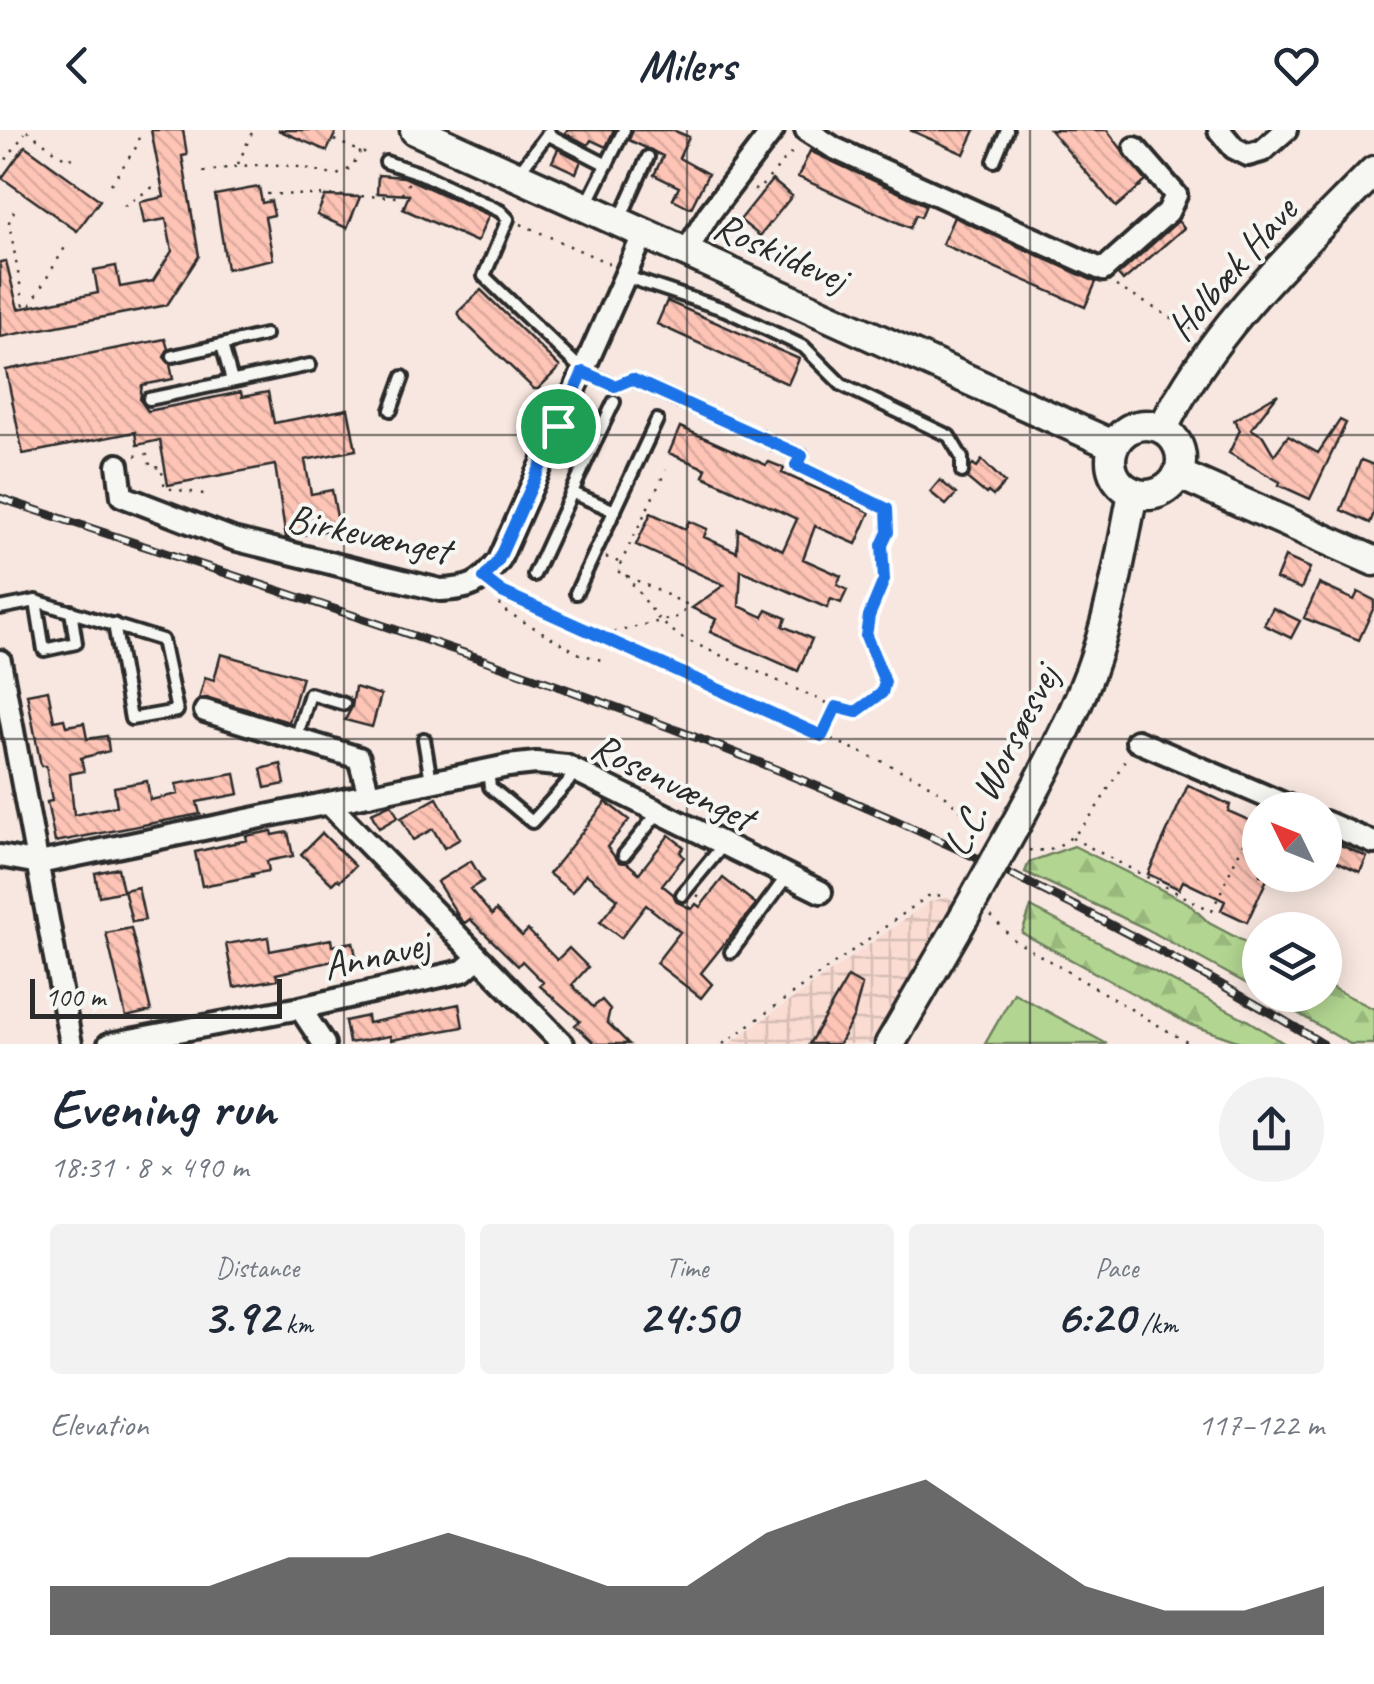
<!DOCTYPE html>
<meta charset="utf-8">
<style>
body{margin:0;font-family:Caveat,sans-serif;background:#f2f2f3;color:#1f2937;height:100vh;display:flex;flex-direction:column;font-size:38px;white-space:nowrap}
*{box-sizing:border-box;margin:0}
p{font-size:32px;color:#747a83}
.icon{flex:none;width:55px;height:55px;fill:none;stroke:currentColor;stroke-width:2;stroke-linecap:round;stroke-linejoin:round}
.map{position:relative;height:914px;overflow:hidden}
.drawer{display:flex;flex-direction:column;background:#fff;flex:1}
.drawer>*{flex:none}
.needle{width:65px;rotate:313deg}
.controls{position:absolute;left:1242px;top:662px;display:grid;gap:20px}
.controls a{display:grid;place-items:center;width:100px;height:100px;border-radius:50%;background:#fff;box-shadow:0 5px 25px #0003;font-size:50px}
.scale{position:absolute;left:30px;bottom:25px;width:252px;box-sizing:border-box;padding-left:10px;border:5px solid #2b2b2b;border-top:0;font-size:28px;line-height:35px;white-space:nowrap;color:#2b2b2b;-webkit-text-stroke:8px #f6f6f2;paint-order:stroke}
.pin{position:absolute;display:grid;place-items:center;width:85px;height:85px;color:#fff;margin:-42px;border:5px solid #fff;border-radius:50%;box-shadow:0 2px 10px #0007}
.round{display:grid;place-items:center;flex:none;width:105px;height:105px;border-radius:52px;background:#f2f2f3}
.summary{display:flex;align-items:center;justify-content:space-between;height:170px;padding:0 50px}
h1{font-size:55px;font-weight:800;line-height:75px}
.figures{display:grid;grid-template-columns:repeat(3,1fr);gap:15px;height:170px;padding:10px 50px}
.figures div{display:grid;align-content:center;border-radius:10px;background:#f2f2f3;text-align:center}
.figures b{font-size:50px;font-weight:800}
.figures small{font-size:28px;font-weight:400}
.figures p{font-size:28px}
.chart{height:280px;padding:20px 50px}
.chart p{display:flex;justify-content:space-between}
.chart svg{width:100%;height:180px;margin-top:10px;fill:#2b2b2b;opacity:.7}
header{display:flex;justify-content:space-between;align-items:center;height:130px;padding:0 50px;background:#fff;font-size:45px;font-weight:800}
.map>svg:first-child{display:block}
.industrial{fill:url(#industrial-grid)}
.green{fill:#b2d691;stroke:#6e805e;stroke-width:2.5}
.forest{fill:url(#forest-firs);stroke:#6e805e;stroke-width:2.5}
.building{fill:url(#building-back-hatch);stroke:#2b2b2b;stroke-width:2.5}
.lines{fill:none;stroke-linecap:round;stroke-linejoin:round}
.lane-casing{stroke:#2b2b2b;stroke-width:18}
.street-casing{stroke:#2b2b2b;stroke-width:28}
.secondary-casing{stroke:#2b2b2b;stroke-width:35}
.path{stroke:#2b2b2b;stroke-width:2.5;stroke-dasharray:2.5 8;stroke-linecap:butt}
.lane{stroke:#f6f6f2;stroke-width:10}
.street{stroke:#f6f6f2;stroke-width:20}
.secondary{stroke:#f6f6f2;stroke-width:28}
.rail-casing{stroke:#2b2b2b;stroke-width:9}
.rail{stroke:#f6f6f2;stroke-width:5;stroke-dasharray:15;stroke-linecap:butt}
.secondary-bridge-casing{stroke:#2b2b2b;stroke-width:35;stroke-linecap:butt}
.secondary-bridge{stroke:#f6f6f2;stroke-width:28}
.route-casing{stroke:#fff;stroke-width:20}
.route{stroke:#1a73e8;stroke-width:12}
.grid{fill:none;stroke:#2b2b2b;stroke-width:2.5;stroke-opacity:0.55}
.labels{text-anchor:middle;stroke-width:8;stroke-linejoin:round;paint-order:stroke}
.street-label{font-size:40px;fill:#2b2b2b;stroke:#f6f6f2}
</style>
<header><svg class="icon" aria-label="back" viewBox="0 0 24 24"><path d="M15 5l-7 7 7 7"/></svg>Milers<svg class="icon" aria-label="heart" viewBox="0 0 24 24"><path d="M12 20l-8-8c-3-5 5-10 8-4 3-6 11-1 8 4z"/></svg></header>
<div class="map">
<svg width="1374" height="914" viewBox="0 0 1374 914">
<defs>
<pattern id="industrial-grid" width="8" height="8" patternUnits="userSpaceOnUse" patternTransform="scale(2.5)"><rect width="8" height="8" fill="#fadcd3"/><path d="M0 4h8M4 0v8" fill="none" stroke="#d6bdb5"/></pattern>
<pattern id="forest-firs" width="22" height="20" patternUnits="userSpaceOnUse" patternTransform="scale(2.5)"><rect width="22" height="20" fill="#b2d691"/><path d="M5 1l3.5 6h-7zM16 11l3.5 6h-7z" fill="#99b87d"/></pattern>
<pattern id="building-back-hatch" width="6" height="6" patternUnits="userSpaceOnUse" patternTransform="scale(2.5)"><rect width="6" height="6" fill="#fec4b6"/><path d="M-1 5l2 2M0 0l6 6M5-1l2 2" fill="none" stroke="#daa99d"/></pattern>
</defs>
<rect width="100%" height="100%" fill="#f8e7e0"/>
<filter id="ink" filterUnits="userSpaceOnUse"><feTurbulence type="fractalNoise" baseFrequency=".01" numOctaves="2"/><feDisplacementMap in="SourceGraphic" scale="20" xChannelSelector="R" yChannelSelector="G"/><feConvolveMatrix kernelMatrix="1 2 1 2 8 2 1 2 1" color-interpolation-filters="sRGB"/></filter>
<g filter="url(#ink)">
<path class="industrial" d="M947 767 982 786 907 914H729L929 772Z"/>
<path class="green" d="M1014 863 1107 914H985Z"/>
<path class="forest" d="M1074 716 1188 773 1209 793 1260 820V861L1145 798 1025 742 1029 732Z
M1031 777 1247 890 1285 914H1246L1191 895 1022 803Z
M1325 854 1374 879V914H1350L1267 865H1325Z"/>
<path class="building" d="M151 0H183L187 25 182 26 199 126 167 175 0 207V132L6 131 18 179 98 163 94 140 116 136 120 157 153 151 172 121 166 89 144 93 140 72 164 67Z
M278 0H337L327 21Z
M567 0H614L606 17 591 10 588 15 565 3Z
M633 0H673L689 7 679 28 708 44 691 78 673 69 679 57 654 45 663 26 629 10Z
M910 0H975L964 24Z
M1050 0H1107L1146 51 1116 77Z
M25 16 100 70 77 101 2 48Z
M558 19 581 31 576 43 552 32Z
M810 21 926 75 921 87 916 85 910 98 798 47Z
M378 45 404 47 489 85 477 112 403 79 409 65 377 63Z
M772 50 792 66 760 106 740 90Z
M259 57 262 73 271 71 274 85 265 87 273 129 227 139 215 65Z
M325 66 360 67 347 98 317 85Z
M954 87 1096 152 1085 177 942 114Z
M1178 91 1184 98 1123 151 1118 145Z
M481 160 560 237 538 259H534L461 189 458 182Z
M667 171 799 229 788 254 657 194Z
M165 209 168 219 164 227 170 234 173 249 142 255 140 270 148 281 241 262 242 267 268 262 274 293 348 279 356 320 305 330 311 364 332 360 339 398 286 408 275 335 168 355 160 310 137 315 135 302 23 324 6 240Z
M1278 264 1251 299 1263 306 1274 325 1288 306 1318 323 1340 290 1346 293 1310 369 1279 355 1280 352 1229 323 1240 300 1234 290Z
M680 297 766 335 769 332 784 338 782 343 870 382 856 414 815 396 803 429 841 446 837 455 847 460 841 473 831 469 827 478 741 440 739 476 763 487 767 480 786 488 783 496 812 509 798 541 710 502 716 489 692 478 724 455 636 415 651 383 685 399 689 391 707 399 704 407 737 422 738 399 783 420 797 389 703 346 706 339 669 323Z
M982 330 1005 353 993 366 988 362 986 364 968 349 971 337 973 334 977 337Z
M1361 330 1374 335V383L1370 393 1341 380Z
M940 350 956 364 946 375 930 362Z
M1285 427 1310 438 1301 459 1276 449Z
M1319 454 1354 470 1358 462 1374 470V477L1359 510 1304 488Z
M1273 478 1300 491 1291 508 1264 495Z
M221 524 302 547 289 592 209 568 199 569 205 547 214 550Z
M355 557 381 565 372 597 345 590 352 577Z
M48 560 54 591 64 589 66 596 84 593 87 609 107 606 109 621 81 628 84 641 70 644 74 685 117 676 114 657 147 651 150 670 178 664 176 654 235 644 239 664 197 672 200 684 55 712 47 672 52 671 46 636H41L27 564Z
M281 634 285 654 265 658 261 639Z
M1188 655 1230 675 1228 681 1260 695V745H1269L1247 792 1221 780 1225 771 1183 751 1179 759 1148 744Z
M437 668 460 709 444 718 433 699 413 710 401 688Z
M606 672 629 690 607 717 619 732 627 733 639 743 669 705 684 717 680 722 684 727 662 755 673 764 677 772 692 779 696 774 700 777 723 748 756 774 701 843 712 854 701 868 656 833 680 802 646 775 621 808 600 792 618 769 586 744 572 762 549 744Z
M391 674 398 687 379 698 371 683Z
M272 701 273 705 288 702 293 726 267 731 269 741 252 744 253 746 202 756 195 722 247 710 246 706Z
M322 703 355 736 340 751 337 749 332 754 301 724Z
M1325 708 1367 727 1360 742 1325 726Z
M471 731 483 751 470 759 492 785 496 780 522 806 528 800 557 830 569 818 588 837 572 855 593 877 602 870 610 879 607 892 629 914H595L575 895 580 891 540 856 543 852 522 831 518 836 470 789 465 793 461 790 437 752Z
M118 738 123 761 99 766 95 743Z
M138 757 145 790 132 792 124 760Z
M131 798 151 881 126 887 106 803Z
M268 807 270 821 331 809 332 816 353 812 357 831 338 834 337 830 276 844 278 849 234 857 226 814Z
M848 847 862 855 854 886 839 914H809Z
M459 874 463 897 391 910 390 906 349 913 345 891 367 886 368 893Z"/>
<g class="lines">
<g class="lane-casing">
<path id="lane" d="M547 4 607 35
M994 31 1007 0
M386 32 422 44 500 81 508 89 484 146 583 241 615 256 632 249 802 326
M517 45 549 2
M586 76 624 0
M619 91 648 27
M624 146 726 180 804 217 842 255 949 306 962 328V342
M222 215 232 251
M173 226 265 205
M149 269 310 235
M391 280 403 247
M595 312 614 272
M573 363 615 381
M534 445 595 312 559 296
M576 463 657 290
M36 471 44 520 76 513 71 481
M0 478 36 471 162 510 177 581 131 589 114 494
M296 609 310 564 344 574
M424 609 431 651
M488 640 490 657 532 692 568 652 575 640
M624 725 658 683
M682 765 724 714
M731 822 787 746"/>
</g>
<g class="street-casing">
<path id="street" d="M806 0 834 18 1103 140 1168 82 1176 65 1135 18
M1219 0 1234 18 1248 25 1262 21 1286 0
M686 122 709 84 773 0
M118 335 122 366 233 409 440 460C471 459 479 455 499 431L644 103
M0 531 71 914
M205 581 359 628 369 665
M1137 611 1298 680
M329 674 563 914
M1325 692 1374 713
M0 726 39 733 508 636 536 633 566 636 821 762
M300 878 324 914
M109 914 300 878 463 841 478 828"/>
</g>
<g class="secondary-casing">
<path id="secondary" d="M415 0 1113 315
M1111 330a35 35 0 1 1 70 0a35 35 0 1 1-70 0Z
M1163 298C1215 195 1294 123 1374 41
M1178 344 1374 431
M1016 694C1043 645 1070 595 1090 542 1111 485 1121 423 1133 363
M890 914 965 785"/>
</g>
<path class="path" d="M27 1 66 29 75 28
M334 10 371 26
M238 34 253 0
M0 38 25 3
M203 42C253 33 286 30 335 46L351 38 361 21
M111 54 139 13 137 0
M754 59 757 61 796 18
M267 64 400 67 409 52
M124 76 156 55
M14 81 9 92 24 176H30L67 114
M521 94 610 134
M1116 156 1196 202
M135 326 147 324 151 338 161 337 165 358 204 364
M606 427 621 433
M626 445 660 491 682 508 845 581C860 582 877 574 883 559 891 539 866 521 867 500 869 481 881 467 885 448 887 437 882 428 882 417 883 403 891 395 887 379L804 339
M497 459 916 647 946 666 976 696 985 700
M501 463 500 478 580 524 605 531
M606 509 611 503 681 486 688 475 617 441 666 340
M823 604 836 577
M1072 708 1212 781 1258 681
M1029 720C1079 728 1106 659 1128 625
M697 765 705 771
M991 786 1014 810 1190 914
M723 914 928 766 948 765"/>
<use href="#lane" class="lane"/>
<use href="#street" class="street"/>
<use href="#secondary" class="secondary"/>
<g class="rail-casing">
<path id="rail" d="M0 368C243 450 489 526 728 620 933 701 1135 800 1323 914"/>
</g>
<use href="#rail" class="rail"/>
<g class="secondary-bridge-casing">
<path id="secondary-bridge" d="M965 785 1016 694"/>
</g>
<use href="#secondary-bridge" class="secondary-bridge"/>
</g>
</g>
<g class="lines" filter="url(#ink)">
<g class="route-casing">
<path id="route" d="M583 242 615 256 632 249 802 326 796 335 887 379 888 402 882 415 884 450 869 486 866 506 885 552 882 563 856 582 836 577 822 606 502 462 484 448 498 431Z"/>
</g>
<use href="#route" class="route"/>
</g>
<path class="grid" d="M344 0V914M687 0V914M1030 0V914M0 305H1374M0 609H1374"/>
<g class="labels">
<g class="street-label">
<text transform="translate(781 121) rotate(24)" y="14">Roskildevej</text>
<text transform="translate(1231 138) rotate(-49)" y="14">Holbæk Have</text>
<text transform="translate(369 403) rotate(12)" y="14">Birkevænget</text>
<text transform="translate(1000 630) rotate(-63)" y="14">L.C. Worsøesvej</text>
<text transform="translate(673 651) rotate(26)" y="14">Rosenvænget</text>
<text transform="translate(376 824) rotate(-13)" y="14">Annavej</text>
</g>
</g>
</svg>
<div class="controls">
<a><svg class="needle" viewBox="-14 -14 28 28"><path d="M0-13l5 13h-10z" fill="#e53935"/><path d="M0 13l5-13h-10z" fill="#747a83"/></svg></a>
<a><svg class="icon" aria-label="layers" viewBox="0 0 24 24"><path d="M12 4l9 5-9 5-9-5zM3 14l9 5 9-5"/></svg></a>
</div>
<div class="scale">100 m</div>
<div class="pin" style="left:558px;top:296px;background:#1e9e55"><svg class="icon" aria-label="arrive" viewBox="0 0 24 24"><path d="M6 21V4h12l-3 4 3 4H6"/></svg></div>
</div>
<section class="drawer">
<div class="summary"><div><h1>Evening run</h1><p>18:31 · 8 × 490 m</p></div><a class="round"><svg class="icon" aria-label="share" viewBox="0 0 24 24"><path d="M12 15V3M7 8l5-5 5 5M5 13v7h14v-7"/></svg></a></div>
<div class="figures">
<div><p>Distance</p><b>3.92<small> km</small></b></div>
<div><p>Time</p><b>24:50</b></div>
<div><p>Pace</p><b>6:20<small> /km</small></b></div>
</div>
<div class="chart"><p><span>Elevation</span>117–122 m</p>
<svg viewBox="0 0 160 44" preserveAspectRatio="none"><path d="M0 44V32L10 32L20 32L30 25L40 25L50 19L60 25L70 32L80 32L90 19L100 12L110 6L120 19L130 32L140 38L150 38L160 32V44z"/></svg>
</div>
</section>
